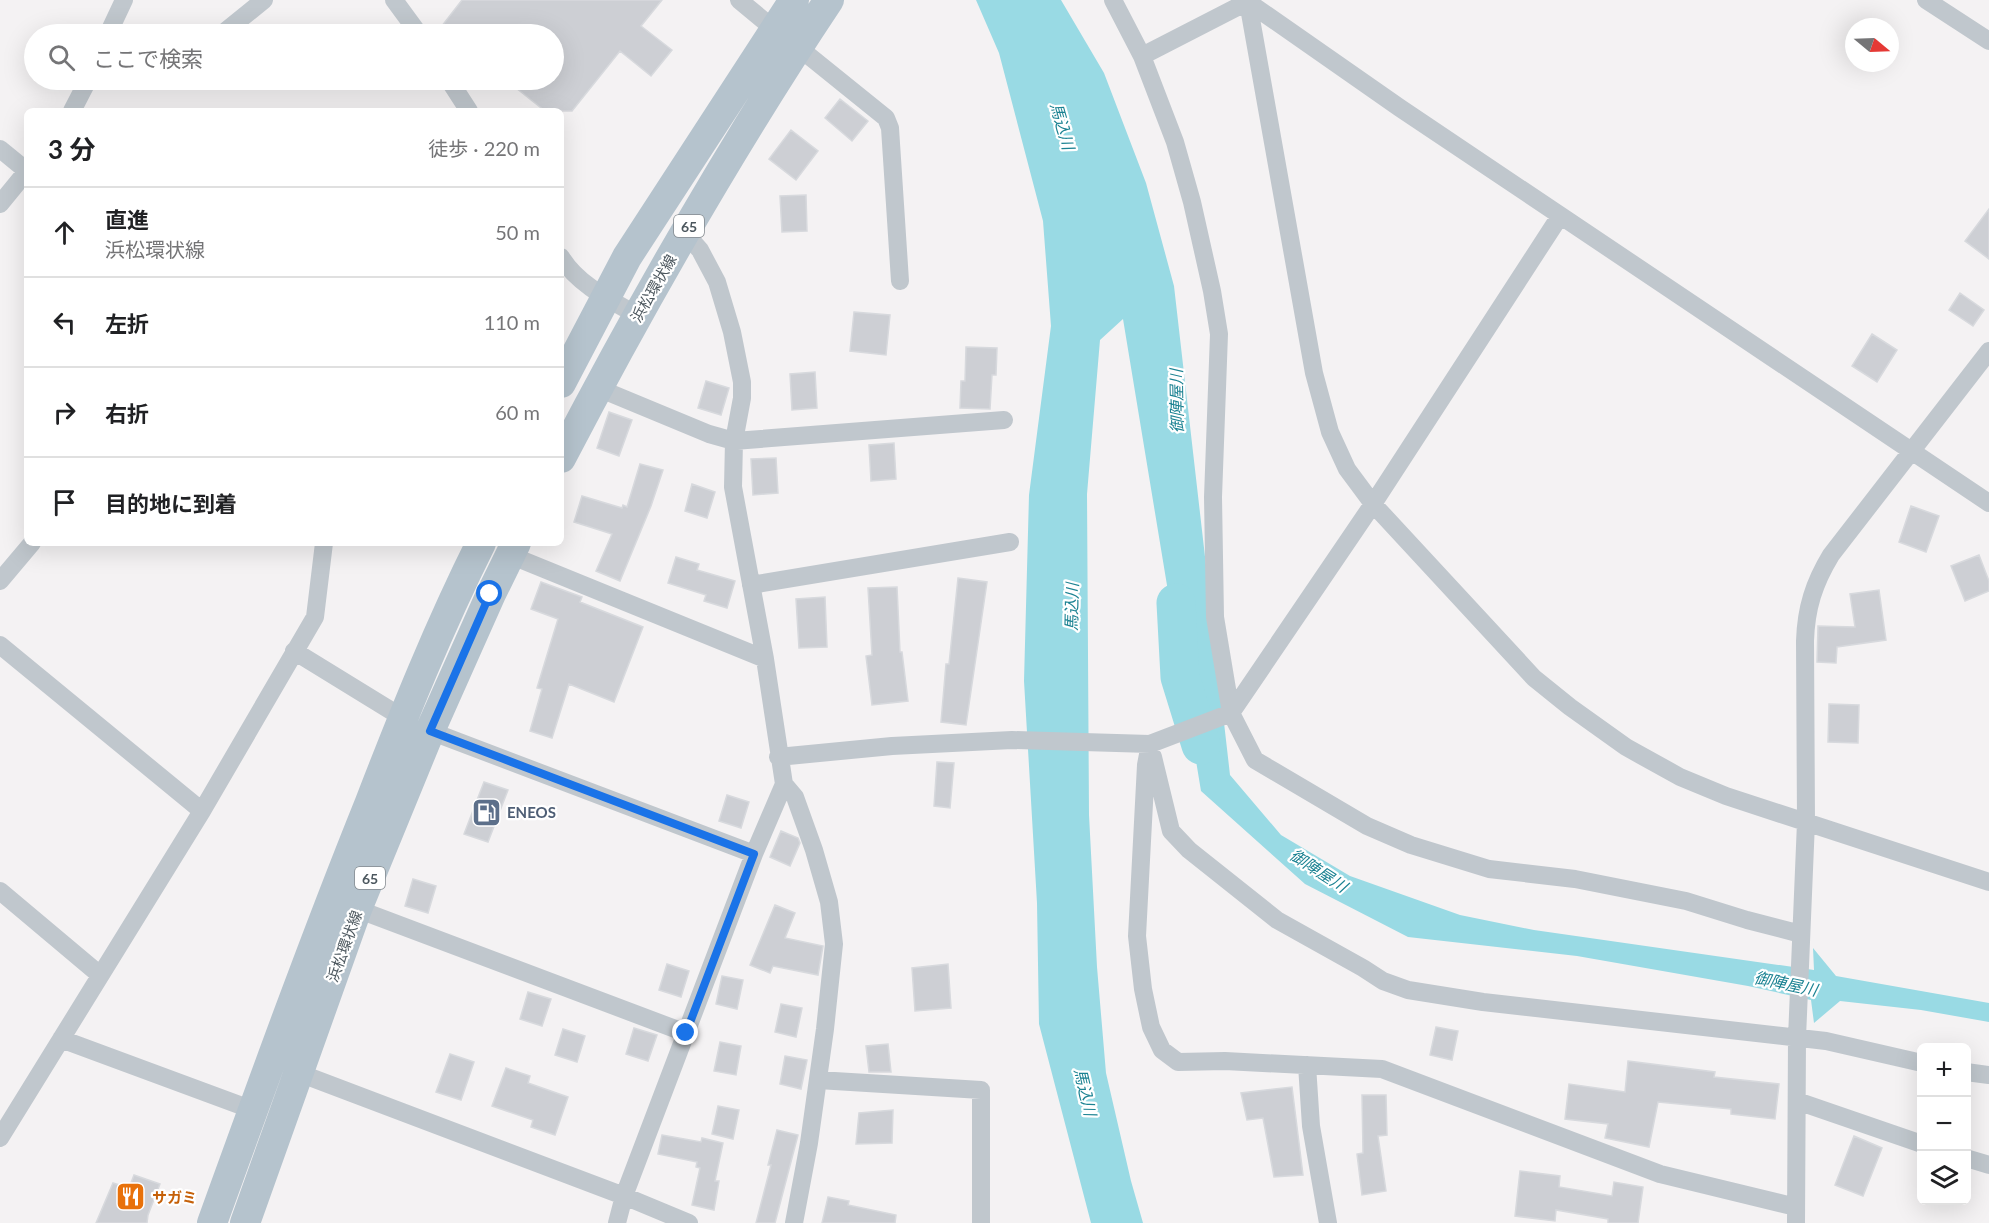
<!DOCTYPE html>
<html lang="ja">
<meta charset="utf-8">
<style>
:root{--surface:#fff;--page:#f2f2f2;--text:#202124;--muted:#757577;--line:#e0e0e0}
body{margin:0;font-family:Lato,"Noto Sans JP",sans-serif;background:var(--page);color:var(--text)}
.controls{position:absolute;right:18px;bottom:18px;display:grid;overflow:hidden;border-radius:9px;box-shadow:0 6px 24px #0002}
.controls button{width:54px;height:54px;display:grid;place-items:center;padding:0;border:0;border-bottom:2px solid var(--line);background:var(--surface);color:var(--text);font:30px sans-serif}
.compass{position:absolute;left:1845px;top:18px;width:54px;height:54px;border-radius:50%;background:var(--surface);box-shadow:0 6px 24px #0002;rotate:109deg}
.stop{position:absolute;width:18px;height:18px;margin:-14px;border:4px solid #1a73e8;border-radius:50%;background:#fff}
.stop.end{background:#1a73e8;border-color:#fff;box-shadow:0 2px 6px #0008}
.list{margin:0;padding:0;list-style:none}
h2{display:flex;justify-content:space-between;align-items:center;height:78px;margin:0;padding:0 24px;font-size:26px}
h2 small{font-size:20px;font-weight:400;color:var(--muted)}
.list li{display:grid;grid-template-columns:39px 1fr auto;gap:18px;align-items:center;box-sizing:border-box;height:90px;padding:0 24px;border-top:2px solid var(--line)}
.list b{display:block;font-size:22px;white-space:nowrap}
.list p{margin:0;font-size:20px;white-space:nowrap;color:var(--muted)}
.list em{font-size:20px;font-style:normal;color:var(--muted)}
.icon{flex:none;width:33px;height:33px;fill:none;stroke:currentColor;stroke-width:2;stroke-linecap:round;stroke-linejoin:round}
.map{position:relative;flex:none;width:1989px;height:1223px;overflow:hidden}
.search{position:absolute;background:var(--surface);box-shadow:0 6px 24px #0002;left:24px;top:24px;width:540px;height:66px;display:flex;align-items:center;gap:15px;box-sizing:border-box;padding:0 21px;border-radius:33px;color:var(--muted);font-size:22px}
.panel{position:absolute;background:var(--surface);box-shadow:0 6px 24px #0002;left:24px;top:108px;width:540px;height:438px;border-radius:9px}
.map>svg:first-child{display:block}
.water{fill:#99dae4}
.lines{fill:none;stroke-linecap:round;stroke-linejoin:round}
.river{stroke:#99dae4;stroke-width:39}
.building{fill:#cdcfd4;stroke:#d7d9dd;stroke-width:1.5}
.street{stroke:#c0c7cd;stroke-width:18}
.primary{stroke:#b5c3cd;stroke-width:30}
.route{stroke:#1a73e8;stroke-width:8}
.labels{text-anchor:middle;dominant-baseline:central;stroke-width:4.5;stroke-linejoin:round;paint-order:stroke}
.shield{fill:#fff;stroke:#82898e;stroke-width:1.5}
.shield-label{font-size:14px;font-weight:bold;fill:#4c575e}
.street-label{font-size:15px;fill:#4c575e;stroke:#fff}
.service-label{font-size:15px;font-weight:bold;fill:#4e5e75;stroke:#fff;text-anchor:start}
.food-label{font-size:15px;font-weight:bold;fill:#c56008;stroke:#fff;text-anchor:start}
.water-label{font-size:16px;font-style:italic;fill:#1b8292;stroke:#fff}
</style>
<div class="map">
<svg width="1989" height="1223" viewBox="0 0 1989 1223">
<rect width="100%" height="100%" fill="#f4f2f3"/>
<!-- water -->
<path class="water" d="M 976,0 L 1061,0 L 1104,73 L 1146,183 L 1174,286 L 1230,775 L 1281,835 L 1350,876 L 1460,915 L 1534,930 L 1814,970 L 1813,948 L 1836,976 L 1989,1003 L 1989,1022 L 1921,1010 L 1840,1001 L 1814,1023 L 1811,1000 L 1748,986 L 1577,956 L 1408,937 L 1305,884 L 1201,791 L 1123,319 L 1100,340 L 1087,494 L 1089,815 L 1097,967 L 1106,1073 L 1131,1181 L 1143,1223 L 1091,1223 L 1039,1024 L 1037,903 L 1024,681 L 1029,495 L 1051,326 L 1043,221 L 999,53 Z"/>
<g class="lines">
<!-- river -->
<path class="river" d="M 1176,603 L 1180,677 L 1201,745"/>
</g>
<!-- building -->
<path class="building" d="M 462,0 L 662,0 L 641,26 L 672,50 L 651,76 L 620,51 L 572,111 L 545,111 L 506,80 L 554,80 L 554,34 L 450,34 L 441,27 Z
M 840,99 L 868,121 L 852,141 L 825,118 Z
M 791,130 L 818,151 L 796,180 L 769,159 Z
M 806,195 L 807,231 L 782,232 L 780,196 Z
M 1989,209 L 1989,259 L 1965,241 Z
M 1960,293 L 1984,310 L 1973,326 L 1949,310 Z
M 854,312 L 890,315 L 886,355 L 850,351 Z
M 1872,334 L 1897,350 L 1877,382 L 1852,366 Z
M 966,347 L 997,348 L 996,375 L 992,375 L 990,409 L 960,408 L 961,381 L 965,381 Z
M 815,372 L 817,408 L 792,410 L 790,374 Z
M 706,381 L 729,388 L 721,415 L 698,408 Z
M 609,412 L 632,420 L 619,456 L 597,448 Z
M 894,443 L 896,479 L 871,481 L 869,445 Z
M 776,458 L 778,493 L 753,495 L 751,459 Z
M 640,464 L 663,470 L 651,506 L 620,581 L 596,571 L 612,534 L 574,522 L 582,496 L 622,508 L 623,505 L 627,507 Z
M 692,484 L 715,492 L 707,518 L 685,511 Z
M 1911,506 L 1939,516 L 1926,552 L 1899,542 Z
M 1979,555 L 1989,581 L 1989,591 L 1965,601 L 1951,566 Z
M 676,557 L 699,564 L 697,570 L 735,581 L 727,608 L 704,601 L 706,595 L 668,583 Z
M 958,578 L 987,582 L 966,725 L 941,722 L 946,664 L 949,664 Z
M 541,582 L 582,597 L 580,602 L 643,627 L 614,702 L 569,684 L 552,738 L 530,731 L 542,689 L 537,688 L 558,619 L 531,609 Z
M 897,587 L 900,652 L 902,652 L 908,701 L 872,705 L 866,656 L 872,655 L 868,588 Z
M 1879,590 L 1886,640 L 1837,647 L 1836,663 L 1817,662 L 1818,626 L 1855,627 L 1850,594 Z
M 825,597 L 827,647 L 799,648 L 796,599 Z
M 1829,704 L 1859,705 L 1858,743 L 1828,742 Z
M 937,762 L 954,763 L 950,808 L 934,806 Z
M 484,782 L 508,790 L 488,842 L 464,834 Z
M 727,795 L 749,802 L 741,828 L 719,821 Z
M 781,831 L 798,838 L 800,843 L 790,866 L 770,857 Z
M 413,879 L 436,886 L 428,913 L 405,906 Z
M 775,905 L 795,913 L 785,938 L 823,946 L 818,975 L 773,966 L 770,973 L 750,965 Z
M 667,964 L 689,971 L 681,997 L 659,990 Z
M 948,964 L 951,1008 L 915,1011 L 912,968 Z
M 722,976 L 743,980 L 737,1009 L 716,1004 Z
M 528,992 L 551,999 L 542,1026 L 520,1019 Z
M 781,1004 L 802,1008 L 796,1037 L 775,1032 Z
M 1436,1027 L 1458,1031 L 1452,1060 L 1430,1055 Z
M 634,1028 L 657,1035 L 648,1061 L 626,1054 Z
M 563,1029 L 585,1036 L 577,1062 L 555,1055 Z
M 720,1042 L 741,1046 L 736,1075 L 714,1071 Z
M 888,1044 L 891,1072 L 869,1072 L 866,1046 Z
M 450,1054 L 474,1062 L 461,1100 L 436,1092 Z
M 785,1056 L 807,1060 L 801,1089 L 780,1084 Z
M 1628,1061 L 1715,1072 L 1714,1077 L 1779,1084 L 1775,1119 L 1731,1114 L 1731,1109 L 1658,1102 L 1649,1147 L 1605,1138 L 1608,1124 L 1565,1119 L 1569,1084 L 1625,1092 Z
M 506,1068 L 530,1076 L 528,1083 L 568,1097 L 555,1135 L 531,1127 L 533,1120 L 492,1106 Z
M 1292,1087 L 1303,1175 L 1274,1177 L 1263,1118 L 1247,1120 L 1241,1093 Z
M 1362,1095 L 1386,1095 L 1387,1135 L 1378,1136 L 1386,1191 L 1362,1195 L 1357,1154 L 1363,1153 Z
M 718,1106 L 739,1110 L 733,1139 L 712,1134 Z
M 893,1110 L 892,1143 L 856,1144 L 859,1113 Z
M 777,1130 L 798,1135 L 775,1223 L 756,1223 L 771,1165 L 768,1165 Z
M 662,1135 L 701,1142 L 702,1138 L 723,1143 L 715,1181 L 719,1181 L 714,1210 L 692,1205 L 700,1168 L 696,1167 L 697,1162 L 658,1154 Z
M 1854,1136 L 1882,1148 L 1863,1196 L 1835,1185 Z
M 1520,1171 L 1560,1176 L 1559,1187 L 1612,1196 L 1614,1182 L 1643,1187 L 1638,1223 L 1608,1223 L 1608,1219 L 1556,1210 L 1555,1221 L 1515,1216 Z
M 134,1175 L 160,1184 L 148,1215 L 147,1223 L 96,1223 L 113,1183 L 129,1188 Z
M 828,1197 L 849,1201 L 848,1205 L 896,1215 L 895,1223 L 822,1223 Z"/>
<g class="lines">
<!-- street -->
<path class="street" d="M 394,0 L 419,34
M 739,0 L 775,30
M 1113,0 L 1142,56 L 1175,142 L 1192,202 L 1212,291 L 1219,334 L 1213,497 L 1215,617 L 1231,713 L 1255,760 L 1367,826 L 1411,845 L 1489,869 L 1575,879 L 1686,901 L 1747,920 L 1801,934
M 1926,0 L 1989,41
M 1248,2 L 1314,373 L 1330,432 L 1347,469 L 1373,504 L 1534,678 L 1570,707 L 1626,747 L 1680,777 L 1726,796 L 1989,882
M 1248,2 L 1400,108 L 1989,503
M 108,34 L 124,0
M 222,34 L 264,0
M 798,47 L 886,118 L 890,128 L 900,281
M 1142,56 L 1251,0
M 449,80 L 469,111
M 72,111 L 88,80
M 0,149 L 27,171
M 0,204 L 27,171
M 685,233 L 700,250 L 717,282 L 732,332 L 742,382 L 742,398 L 734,441 L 733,487 L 765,659 L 784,784 L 795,797 L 814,850 L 829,902 L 834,944 L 825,1029 L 809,1143 L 794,1223
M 561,257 C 577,284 610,300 637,315
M 598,388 L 709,434 L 734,441 L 1004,420
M 510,555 L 765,659
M 0,581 L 32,543
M 751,585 L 1010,542
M 0,645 L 202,811
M 294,651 L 403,718
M 430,731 L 754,854
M 1150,744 L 1146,765 L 1137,936 L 1143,989 L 1151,1027 L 1162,1050 L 1178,1062 L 1225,1061 L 1382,1069 L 1660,1174 L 1796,1207
M 778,757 L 892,746 L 1012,740 L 1150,744 L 1231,713 L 1373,504 L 1560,216
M 1153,757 L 1171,831 L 1189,850 L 1277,920 L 1363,968 L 1383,981 L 1408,990 L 1483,1002 L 1826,1041 L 1922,1063
M 0,891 L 100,975
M 357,909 L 686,1033
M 61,1039 L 253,1110
M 1307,1065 L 1311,1126 L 1328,1223
M 1966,1072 L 1989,1075
M 299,1073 L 624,1196 L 689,1223
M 818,1080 L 981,1090 L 981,1223
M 1797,1101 L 1922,1144
M 0,1138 L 202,811 L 315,617 L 324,543
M 1966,1158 L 1989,1165
M 617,1223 L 624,1196 L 754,854 L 784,784
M 1796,1223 L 1797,1038 L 1806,822 L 1805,641 C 1806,608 1814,583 1831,555 L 1989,351"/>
<!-- primary -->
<path class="primary" d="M 561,383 L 627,257 L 794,0
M 561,458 C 643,301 731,147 829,0
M 212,1223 C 263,1082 314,941 370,802 C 404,714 439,627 481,543
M 245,1223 L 357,909 L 430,731 L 491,594 L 516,543"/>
</g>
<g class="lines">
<!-- route -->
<path class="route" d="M 490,594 L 430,731 L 754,854 L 686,1033"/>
</g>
<!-- icons -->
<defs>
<symbol id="fuel-square" viewBox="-11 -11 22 22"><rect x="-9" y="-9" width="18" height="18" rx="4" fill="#5c6f8a" stroke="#fff"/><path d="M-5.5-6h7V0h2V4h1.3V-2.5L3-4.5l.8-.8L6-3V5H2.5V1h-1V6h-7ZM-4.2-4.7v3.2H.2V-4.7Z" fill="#fff"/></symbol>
<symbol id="restaurant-square" viewBox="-11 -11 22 22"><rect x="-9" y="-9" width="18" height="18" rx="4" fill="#e8710a" stroke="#fff"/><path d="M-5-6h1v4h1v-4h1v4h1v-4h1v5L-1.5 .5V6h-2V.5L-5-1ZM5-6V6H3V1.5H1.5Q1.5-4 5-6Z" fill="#fff"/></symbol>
</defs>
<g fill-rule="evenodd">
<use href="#fuel-square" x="470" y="796" width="33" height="33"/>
<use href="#restaurant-square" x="114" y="1180" width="33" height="33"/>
</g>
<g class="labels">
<!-- shield labels -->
<g class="shield">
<rect x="674" y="215" width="30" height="22" rx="4.5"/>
<rect x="355" y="867" width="30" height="22" rx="4.5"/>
</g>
<g class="shield-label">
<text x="689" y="226">65</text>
<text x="370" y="878">65</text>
</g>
<!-- street labels -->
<g class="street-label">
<text transform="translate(653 288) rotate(-60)">浜松環状線</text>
<text transform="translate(344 946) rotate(-70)">浜松環状線</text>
</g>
<!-- service labels -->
<g class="service-label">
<text x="507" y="812">ENEOS</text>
</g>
<!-- food labels -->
<g class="food-label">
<text x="152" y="1197">サガミ</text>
</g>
<!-- water labels -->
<g class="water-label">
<text transform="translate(1063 126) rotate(74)">馬込川</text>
<text transform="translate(1176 401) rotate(-91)">御陣屋川</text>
<text transform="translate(1071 607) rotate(-89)">馬込川</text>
<text transform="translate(1319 870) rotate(33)">御陣屋川</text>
<text transform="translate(1786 983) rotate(12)">御陣屋川</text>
<text transform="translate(1086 1092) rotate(77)">馬込川</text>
</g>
</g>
</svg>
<div class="controls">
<button>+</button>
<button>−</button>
<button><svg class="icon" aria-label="layers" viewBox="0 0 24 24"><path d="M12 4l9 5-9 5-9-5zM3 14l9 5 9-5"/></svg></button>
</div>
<svg class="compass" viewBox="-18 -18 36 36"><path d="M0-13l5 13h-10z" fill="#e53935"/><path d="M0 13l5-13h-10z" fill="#757577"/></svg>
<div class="stop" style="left:490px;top:594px"></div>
<div class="stop end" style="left:686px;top:1033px"></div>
<div class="search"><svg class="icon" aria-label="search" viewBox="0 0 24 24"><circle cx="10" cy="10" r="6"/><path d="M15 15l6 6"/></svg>ここで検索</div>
<section class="panel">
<h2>3 分<small>徒歩 · 220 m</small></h2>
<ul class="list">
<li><svg class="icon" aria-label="ahead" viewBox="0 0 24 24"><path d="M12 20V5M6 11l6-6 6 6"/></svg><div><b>直進</b><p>浜松環状線</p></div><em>50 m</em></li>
<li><svg class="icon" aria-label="left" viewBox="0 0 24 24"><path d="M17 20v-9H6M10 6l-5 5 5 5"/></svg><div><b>左折</b></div><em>110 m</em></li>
<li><svg class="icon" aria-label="right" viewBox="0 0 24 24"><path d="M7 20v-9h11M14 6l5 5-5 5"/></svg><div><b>右折</b></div><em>60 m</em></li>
<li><svg class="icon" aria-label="arrive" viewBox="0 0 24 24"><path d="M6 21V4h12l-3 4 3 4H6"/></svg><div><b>目的地に到着</b></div></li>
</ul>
</section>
</div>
